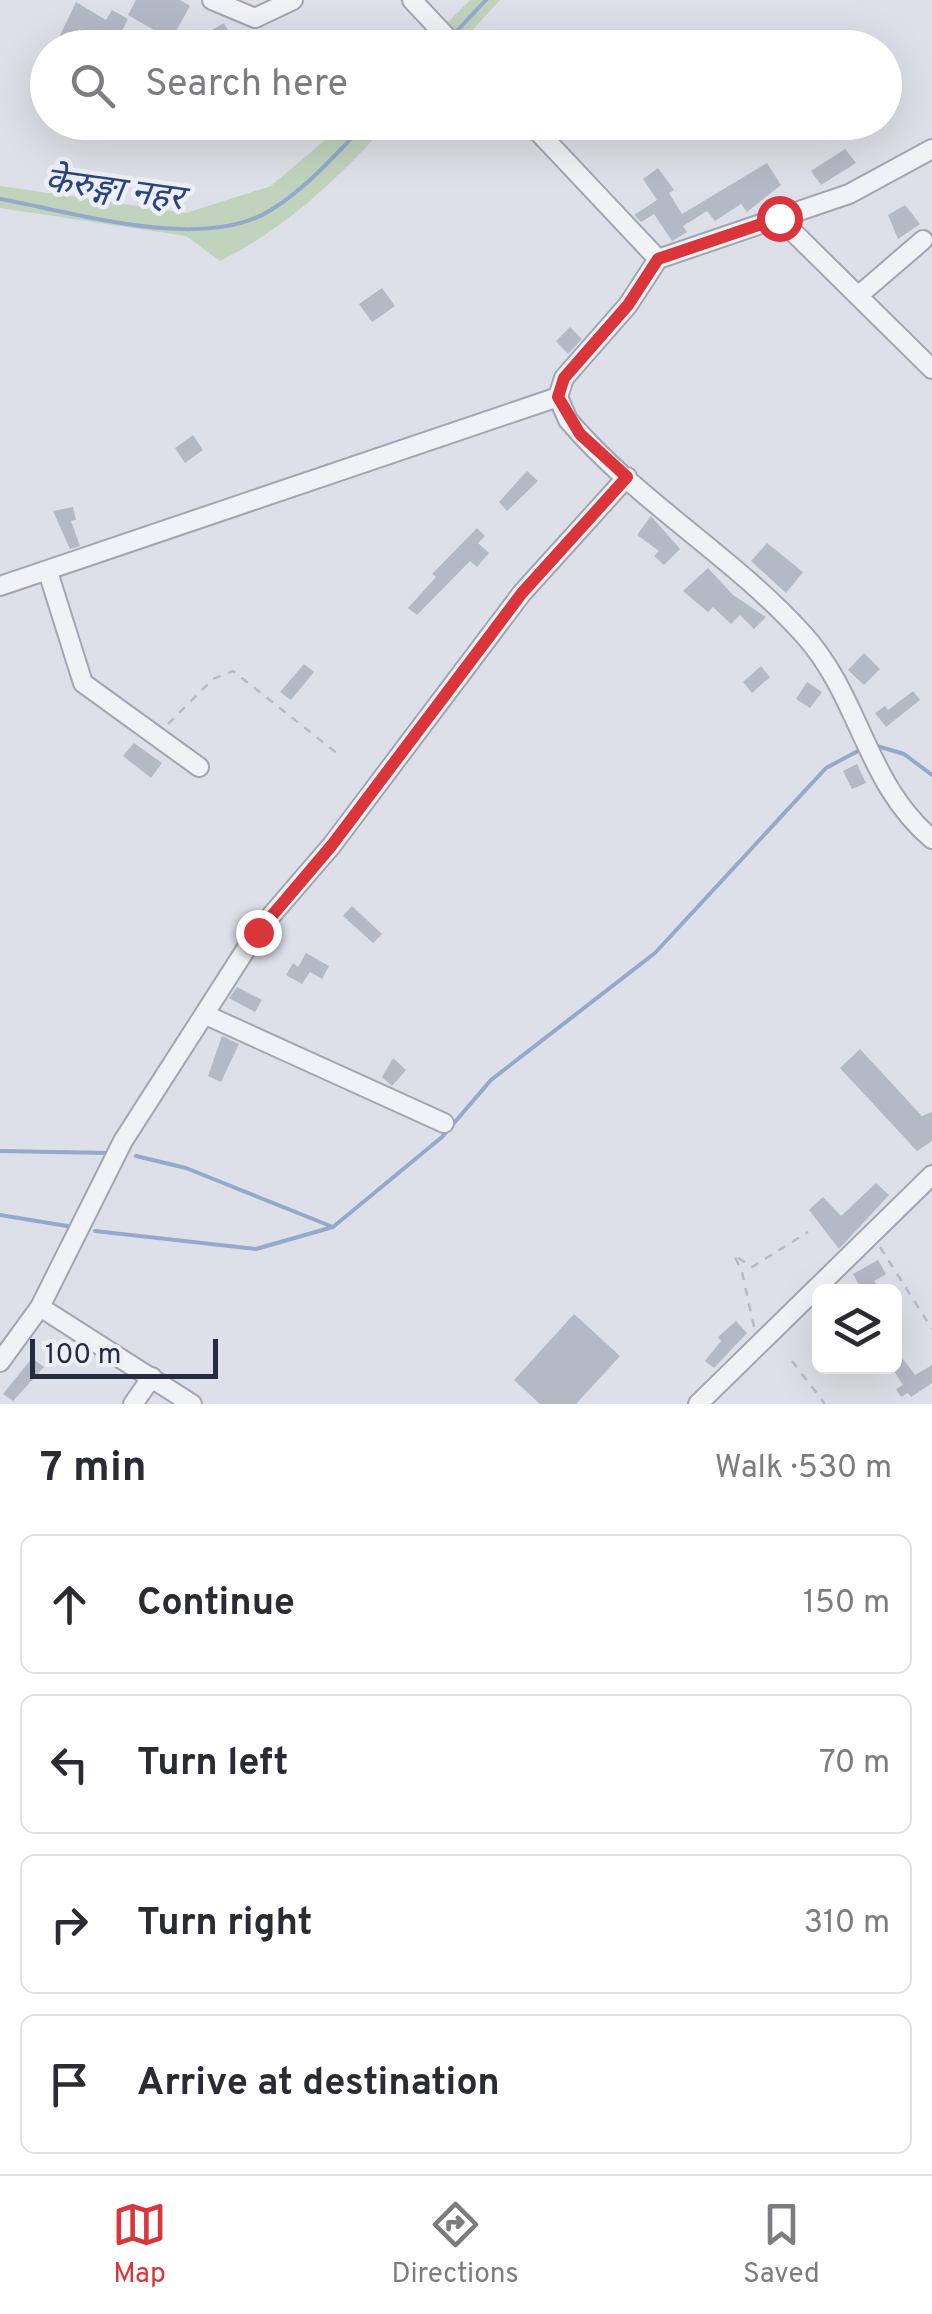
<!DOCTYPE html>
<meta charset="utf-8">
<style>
:root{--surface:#fff;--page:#f7f7f7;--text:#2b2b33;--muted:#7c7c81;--line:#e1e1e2;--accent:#da353b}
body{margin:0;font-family:Overpass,"Noto Sans Devanagari",sans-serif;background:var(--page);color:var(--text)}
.controls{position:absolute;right:30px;bottom:30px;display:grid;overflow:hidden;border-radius:15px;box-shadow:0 10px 40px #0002}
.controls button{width:90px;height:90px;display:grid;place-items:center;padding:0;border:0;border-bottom:2px solid var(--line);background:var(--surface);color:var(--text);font:50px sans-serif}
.scale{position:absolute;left:30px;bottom:25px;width:188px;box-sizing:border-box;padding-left:10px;border:5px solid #252c40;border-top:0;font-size:28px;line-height:35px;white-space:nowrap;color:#252c40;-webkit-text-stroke:8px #edeff6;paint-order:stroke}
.stop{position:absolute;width:30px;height:30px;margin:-22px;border:8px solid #da353b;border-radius:50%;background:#fff}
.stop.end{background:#da353b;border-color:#fff;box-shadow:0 2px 10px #0008}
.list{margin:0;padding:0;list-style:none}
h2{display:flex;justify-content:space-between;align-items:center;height:130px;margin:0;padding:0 40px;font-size:42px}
h2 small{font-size:32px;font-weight:400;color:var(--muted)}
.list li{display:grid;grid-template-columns:65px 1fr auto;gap:30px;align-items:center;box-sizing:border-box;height:140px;margin:0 20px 20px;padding:0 20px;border:2px solid var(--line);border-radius:15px}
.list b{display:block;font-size:38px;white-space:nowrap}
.list em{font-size:32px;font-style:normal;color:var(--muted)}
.icon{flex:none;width:55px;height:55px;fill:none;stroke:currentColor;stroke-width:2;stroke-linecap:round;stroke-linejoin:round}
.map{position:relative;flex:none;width:932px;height:1404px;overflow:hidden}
.search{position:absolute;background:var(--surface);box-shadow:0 10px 40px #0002;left:30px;right:30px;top:30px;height:110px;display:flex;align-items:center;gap:25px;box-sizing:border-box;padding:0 35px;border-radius:55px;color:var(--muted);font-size:38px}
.sheet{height:770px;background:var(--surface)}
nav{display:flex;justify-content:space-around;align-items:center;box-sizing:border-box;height:140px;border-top:2px solid var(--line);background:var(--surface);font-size:28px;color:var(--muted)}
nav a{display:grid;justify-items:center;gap:5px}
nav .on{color:var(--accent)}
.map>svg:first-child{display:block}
.green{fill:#c0d3bd}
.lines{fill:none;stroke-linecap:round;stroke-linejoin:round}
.stream{stroke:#94a9cc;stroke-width:4}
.building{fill:#b4b9c6}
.minor-casing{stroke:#a2a6b2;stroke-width:22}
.path{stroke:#b7bbc3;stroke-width:2.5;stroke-dasharray:8 8;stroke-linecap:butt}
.minor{stroke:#f0f2f6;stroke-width:18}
.route{stroke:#da353b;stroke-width:12}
.labels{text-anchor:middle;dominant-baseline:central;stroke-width:9;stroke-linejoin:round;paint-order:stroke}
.water-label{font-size:35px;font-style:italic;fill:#2c4578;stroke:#edeff6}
</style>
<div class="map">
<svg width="932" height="1404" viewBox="0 0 932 1404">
<rect width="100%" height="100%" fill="#dde0e8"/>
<!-- green -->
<path class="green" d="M 470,0 L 500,0 L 457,47 L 422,48 Z
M 345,123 L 389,123 C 338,178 288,227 220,261 L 186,236 L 0,208 L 0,186 L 186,213 L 271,186 Z"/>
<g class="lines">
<!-- stream -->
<path class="stream" d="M 453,35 L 486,0
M 0,199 C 75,212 202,253 271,210 C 308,187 336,154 367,122
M 877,746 L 904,754 L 932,775
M 0,1151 L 110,1153
M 136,1156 L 186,1168 L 333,1227
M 0,1215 L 73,1227
M 95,1231 L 256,1249 L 333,1227 L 442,1137 L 491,1080 L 655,953 L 826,768 L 858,751"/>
</g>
<!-- building -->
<path class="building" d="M 136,0 L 180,0 L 190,6 L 171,40 L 128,15 Z
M 76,2 L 106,20 L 112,10 L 128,19 L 113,48 L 54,48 Z
M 224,23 L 230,34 L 206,48 L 180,48 Z
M 845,149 L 856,163 L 821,185 L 811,171 Z
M 767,163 L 781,185 L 747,212 L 741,204 L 715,221 L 707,211 L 683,226 L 687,232 L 672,241 L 654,214 L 641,222 L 634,215 L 657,200 L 643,179 L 658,168 L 674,190 L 669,193 L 682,214 Z
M 905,205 L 920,224 L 898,239 L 888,215 Z
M 382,288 L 395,306 L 372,322 L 359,304 Z
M 570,327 L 582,339 L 568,354 L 556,341 Z
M 193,435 L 203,450 L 185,463 L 175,448 Z
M 527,471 L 538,481 L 507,511 L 499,502 Z
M 73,507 L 76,520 L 71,521 L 80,546 L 70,549 L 53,511 Z
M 651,516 L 680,549 L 664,565 L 654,556 L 659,551 L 637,535 Z
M 477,528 L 485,536 L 478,543 L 489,553 L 477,567 L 470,561 L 417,615 L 408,608 L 436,577 L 432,574 Z
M 767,543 L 803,572 L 786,593 L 751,561 Z
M 708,568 L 733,595 L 766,617 L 754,629 L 740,615 L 731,624 L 713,607 L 708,612 L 683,591 Z
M 864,653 L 880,669 L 864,685 L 848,670 Z
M 304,664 L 314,672 L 291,700 L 280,692 Z
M 761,666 L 770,677 L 752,693 L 743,682 Z
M 807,682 L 822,692 L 810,708 L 796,699 Z
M 913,691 L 920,700 L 886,727 L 875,713 L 885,706 L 888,710 Z
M 134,743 L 162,763 L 151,778 L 123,756 Z
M 857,764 L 866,783 L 852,789 L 843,771 Z
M 352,906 L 382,934 L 373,943 L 343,916 Z
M 306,953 L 329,966 L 322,979 L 310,972 L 302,984 L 286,975 L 293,963 L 298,967 Z
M 237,987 L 262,1000 L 255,1012 L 229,998 Z
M 222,1036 L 239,1044 L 221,1082 L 208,1076 Z
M 860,1049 L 922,1116 L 932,1112 L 932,1141 L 917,1151 L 840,1068 Z
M 393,1058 L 406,1070 L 392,1086 L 382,1077 Z
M 876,1183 L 889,1195 L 839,1249 L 809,1210 L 823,1197 L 841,1216 Z
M 878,1260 L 886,1274 L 874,1281 L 879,1288 L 863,1292 L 853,1274 Z
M 574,1314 L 620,1356 L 576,1404 L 540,1404 L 514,1380 Z
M 736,1321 L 747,1333 L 714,1368 L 705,1361 L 721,1341 L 718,1337 Z
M 894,1347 L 915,1375 L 932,1365 L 932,1383 L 911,1397 L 908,1393 L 901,1397 L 896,1389 L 903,1385 L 894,1371 Z
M 32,1358 L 44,1367 L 13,1401 L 3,1394 Z"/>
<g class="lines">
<defs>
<path id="minor" d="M 212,0 L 255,18 L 293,0
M 412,0 L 457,48
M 529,122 L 658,259 L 628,305 L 564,378 L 558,397 L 568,420 C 637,501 733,556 804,635 C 860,697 866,784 932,839
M 779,218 L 932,369
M 658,259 L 849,194 L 932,149
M 858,296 L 923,240
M 48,572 L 83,683 L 199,767
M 0,586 L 558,397
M 206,1015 L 444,1123
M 40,1307 L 123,1141 L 257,932 L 332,845 L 522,593 L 627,477
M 0,1362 L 40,1307 L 192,1404
M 133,1404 L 152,1377
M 698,1404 L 932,1175"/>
</defs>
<!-- minor casing -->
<use href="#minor" class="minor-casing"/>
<!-- path -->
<path class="path" d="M 168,724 L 213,679 L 233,671 L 338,754
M 880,1247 L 932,1329
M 754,1327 L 742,1272 L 734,1255 L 752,1267 L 808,1232
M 792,1361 L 825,1404"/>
<!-- minor -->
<use href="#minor" class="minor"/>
</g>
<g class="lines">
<!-- route -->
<path class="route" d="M 258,932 L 332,845 L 522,593 L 627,477 L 580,434 L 558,397 L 564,378 L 628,305 L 658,259 L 779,218"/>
</g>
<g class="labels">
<!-- water labels -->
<g class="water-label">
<text transform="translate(114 191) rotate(8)">केेरुङ्गा नहर</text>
</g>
</g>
</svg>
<div class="controls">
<button><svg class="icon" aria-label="layers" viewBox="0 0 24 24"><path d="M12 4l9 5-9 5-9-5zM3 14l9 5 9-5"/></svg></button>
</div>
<div class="scale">100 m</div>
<div class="stop" style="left:779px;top:218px"></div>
<div class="stop end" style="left:258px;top:932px"></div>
<div class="search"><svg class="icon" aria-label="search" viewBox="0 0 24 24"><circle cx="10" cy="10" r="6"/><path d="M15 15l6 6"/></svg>Search here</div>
</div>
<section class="sheet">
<h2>7 min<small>Walk · 530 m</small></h2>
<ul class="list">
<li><svg class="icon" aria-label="ahead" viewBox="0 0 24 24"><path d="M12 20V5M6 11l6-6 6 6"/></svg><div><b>Continue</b></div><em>150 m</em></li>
<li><svg class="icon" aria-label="left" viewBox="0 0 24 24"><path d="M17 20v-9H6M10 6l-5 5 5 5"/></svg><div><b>Turn left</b></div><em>70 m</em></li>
<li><svg class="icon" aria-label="right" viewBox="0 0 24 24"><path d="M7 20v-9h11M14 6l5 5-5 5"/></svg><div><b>Turn right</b></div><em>310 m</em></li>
<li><svg class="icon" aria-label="arrive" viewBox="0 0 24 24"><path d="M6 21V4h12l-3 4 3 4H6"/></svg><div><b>Arrive at destination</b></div></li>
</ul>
</section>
<nav>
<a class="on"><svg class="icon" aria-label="map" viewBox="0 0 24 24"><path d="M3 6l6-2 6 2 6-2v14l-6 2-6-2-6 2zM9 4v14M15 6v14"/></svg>Map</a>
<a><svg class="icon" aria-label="directions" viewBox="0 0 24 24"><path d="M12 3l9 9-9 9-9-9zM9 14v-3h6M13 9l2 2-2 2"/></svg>Directions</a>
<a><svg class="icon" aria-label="saved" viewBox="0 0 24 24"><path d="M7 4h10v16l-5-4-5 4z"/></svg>Saved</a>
</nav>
